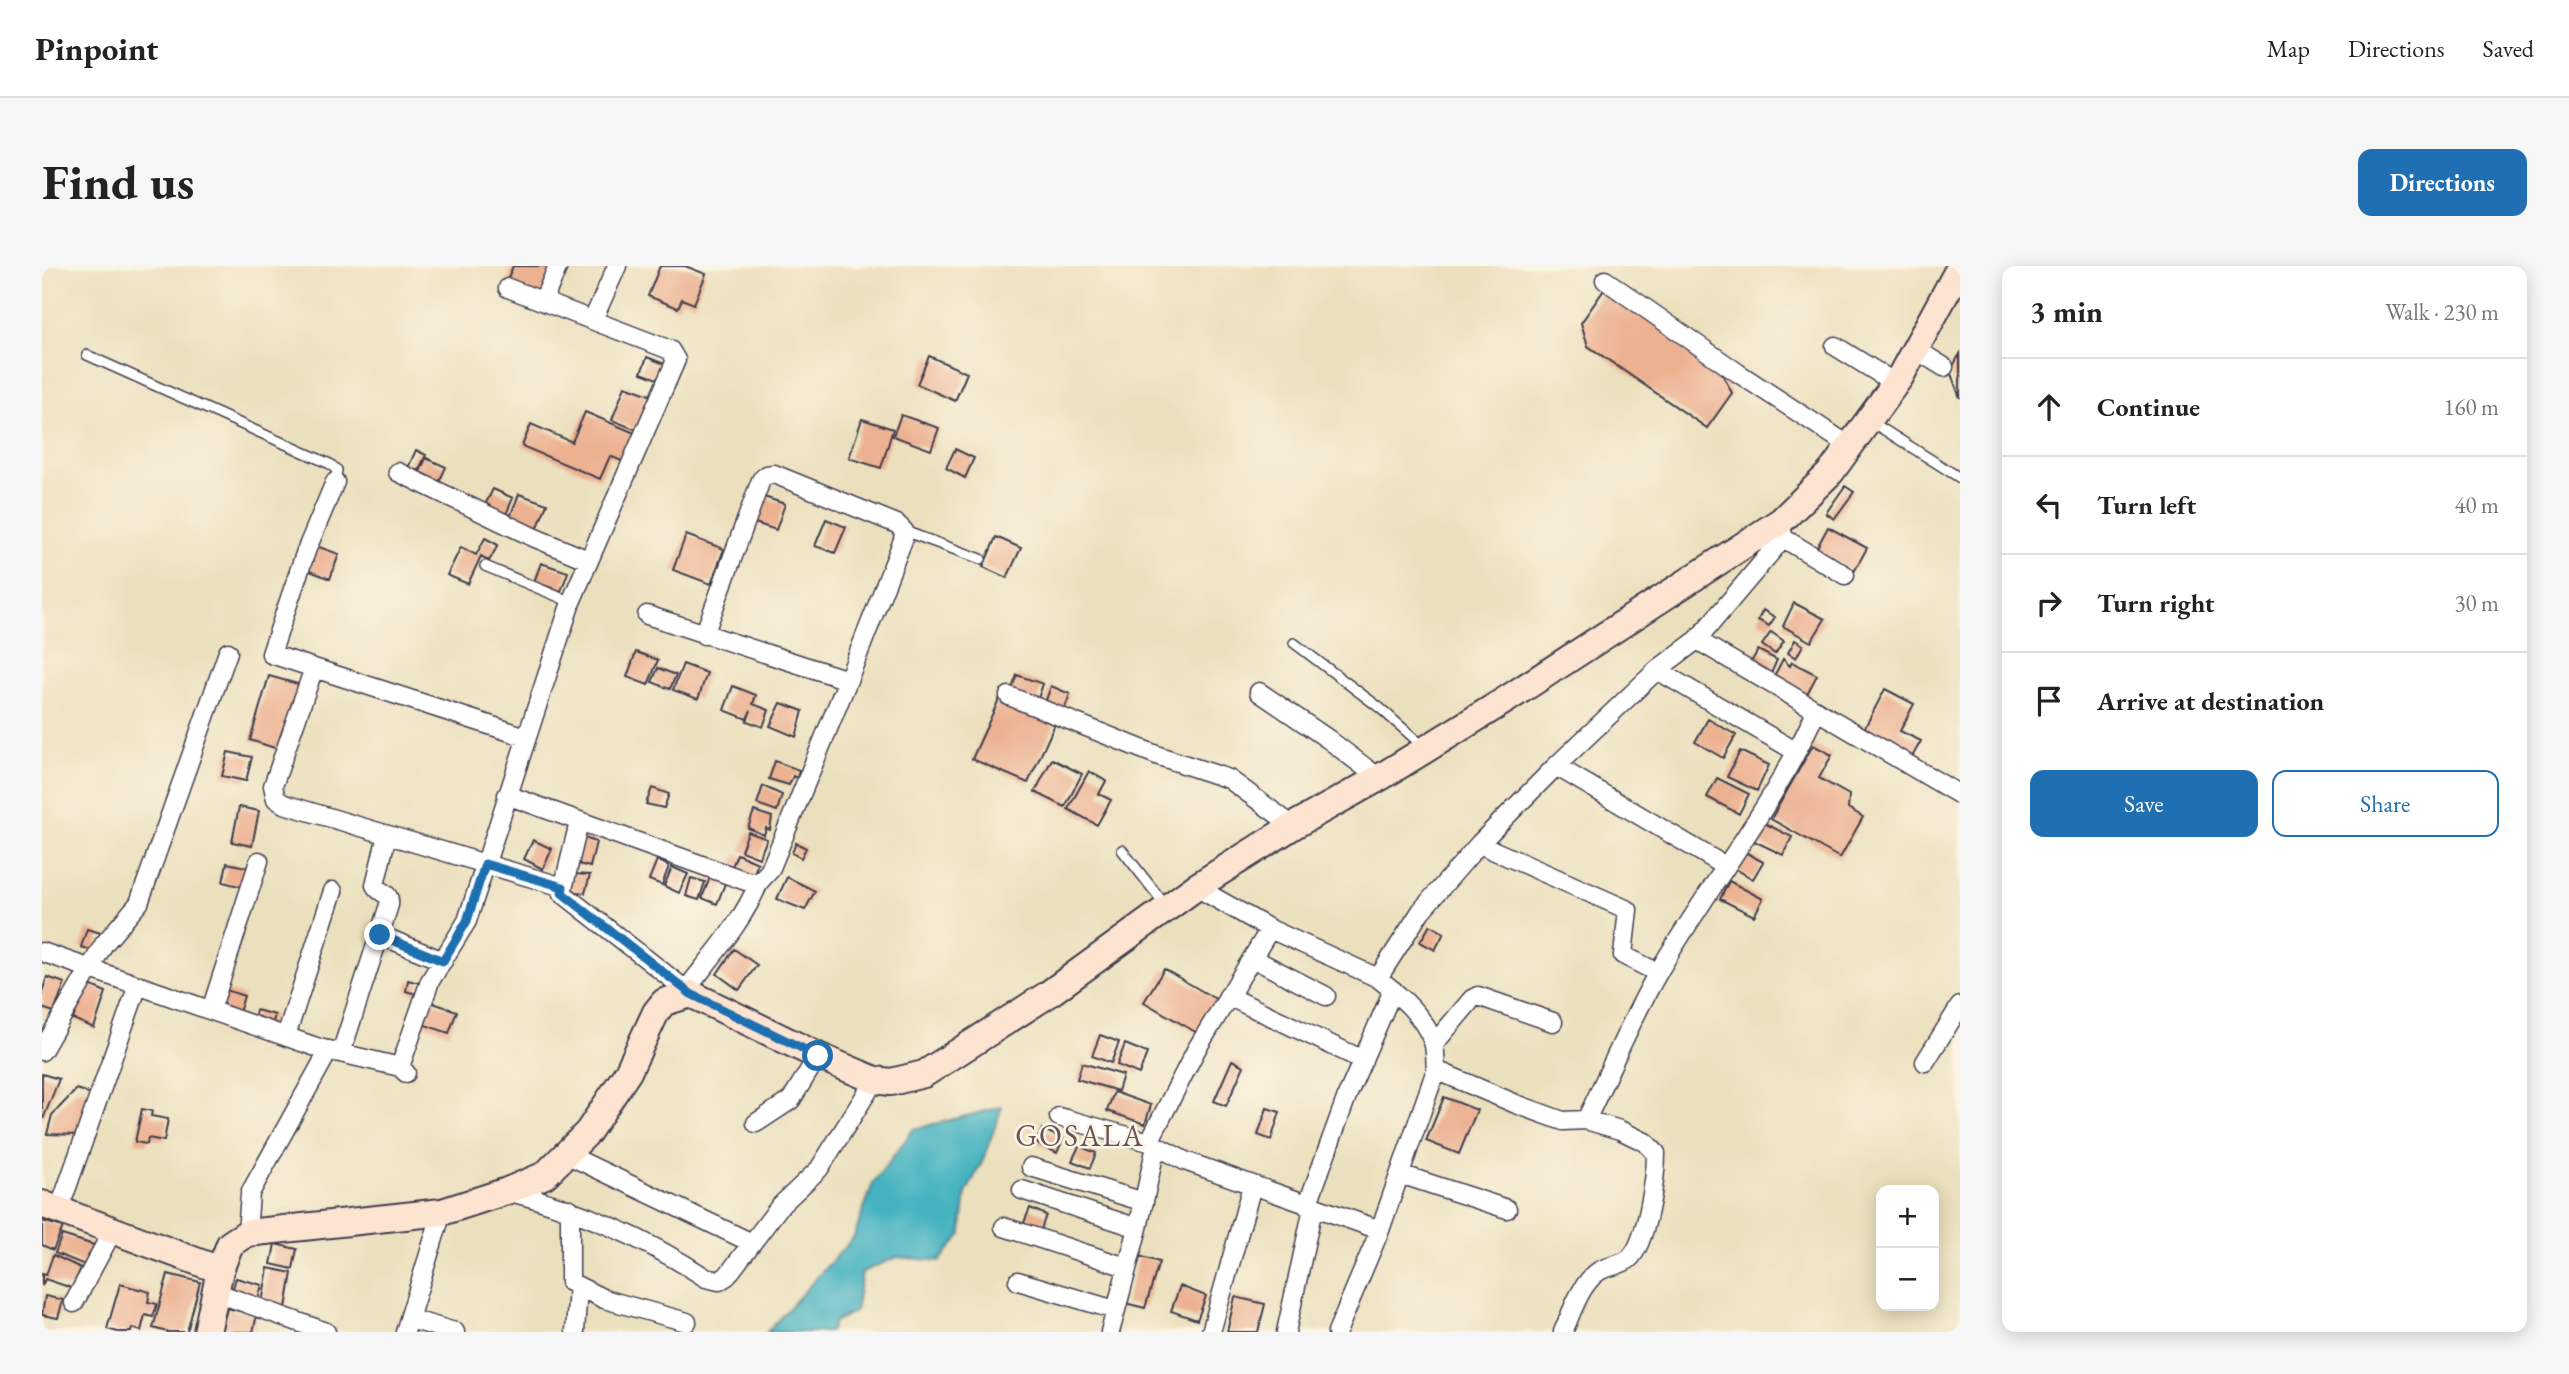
<!DOCTYPE html>
<meta charset="utf-8">
<style>
:root{--surface:#fff;--page:#f6f6f6;--text:#222;--muted:#767676;--line:#e0e0e0;--accent:#1f6fb2}
body{margin:0;font-family:"EB Garamond",serif;background:var(--page);color:var(--text)}
.controls{position:absolute;right:21px;bottom:21px;display:grid;overflow:hidden;border-radius:14px;box-shadow:0 4px 18px #0003}
.controls button{width:63px;height:63px;display:grid;place-items:center;padding:0;border:0;border-bottom:2px solid var(--line);background:var(--surface);color:var(--text);font:35px sans-serif}
.stop{position:absolute;width:21px;height:21px;margin:-16px;border:5px solid #1f6fb2;border-radius:50%;background:#fff}
.stop.end{background:#1f6fb2;border-color:#fff;box-shadow:0 2px 7px #0008}
.list{margin:0;padding:0;list-style:none}
h2{display:flex;justify-content:space-between;align-items:center;height:91px;margin:0;padding:0 28px;font-size:30px}
h2 small{font-size:23px;font-weight:400;color:var(--muted)}
.list li{display:grid;grid-template-columns:46px 1fr auto;gap:21px;align-items:center;box-sizing:border-box;height:98px;padding:0 28px;border-top:2px solid var(--line)}
.list b{display:block;font-size:26px;white-space:nowrap}
.list em{font-size:23px;font-style:normal;color:var(--muted)}
.actions{display:flex;gap:14px;padding:21px 28px}
.actions a{flex:1;padding:16px 0;border:2px solid var(--accent);border-radius:14px;text-align:center;font-size:24px;color:var(--accent)}
.actions .main{background:var(--accent);color:#fff}
.icon{flex:none;width:38px;height:38px;fill:none;stroke:currentColor;stroke-width:2;stroke-linecap:round;stroke-linejoin:round}
.map{position:relative;flex:none;width:1918px;height:1066px;overflow:hidden;border-radius:14px}
header{display:flex;align-items:center;gap:42px;box-sizing:border-box;height:98px;padding:0 35px;background:var(--surface);border-bottom:2px solid var(--line)}
header strong{font-size:33px}
nav{display:flex;gap:38px;margin-inline-start:auto;font-size:24px}
.intro{display:flex;align-items:center;justify-content:space-between;box-sizing:border-box;height:168px;padding:0 42px}
h1{margin:0;font-size:49px}
.button{padding:18px 32px;border-radius:14px;background:var(--accent);color:#fff;font-size:24px;font-weight:700}
main{display:flex;gap:42px;padding:0 42px}
aside{flex:1;background:var(--surface);border-radius:14px;box-shadow:0 4px 18px #0003}
.map>svg:first-child{display:block}
.water{fill:#45b2c1;stroke:#346a7e;stroke-width:2}
.building{fill:#ecb191}
.lines{fill:none;stroke-linecap:round;stroke-linejoin:round}
.lane-casing{stroke:#403e4e;stroke-width:12}
.street-casing{stroke:#403e4e;stroke-width:21}
.secondary-casing{stroke:#403e4e;stroke-width:30}
.lane{stroke:#fff;stroke-width:9}
.street{stroke:#fff;stroke-width:18}
.secondary{stroke:#fde4d1;stroke-width:26}
.route{stroke:#1f6fb2;stroke-width:9}
.labels{text-anchor:middle;dominant-baseline:central;stroke-width:5;stroke-linejoin:round;paint-order:stroke}
.quarter-label{font-size:30px;letter-spacing:2px;fill:#695459;stroke:#fcf5e5}
</style>
<header>
<strong>Pinpoint</strong>
<nav><a>Map</a><a>Directions</a><a>Saved</a></nav>
</header>
<div class="intro"><h1>Find us</h1><a class="button">Directions</a></div>
<main>
<div class="map">
<svg width="1918" height="1066" viewBox="0 0 1918 1066">
<rect width="100%" height="100%" fill="#fcf5e5"/>
<filter id="ink" filterUnits="userSpaceOnUse"><feTurbulence type="fractalNoise" baseFrequency=".0143" numOctaves="2"/><feDisplacementMap in="SourceGraphic" scale="14" xChannelSelector="R" yChannelSelector="G"/><feConvolveMatrix kernelMatrix="1 2 1 2 8 2 1 2 1" color-interpolation-filters="sRGB"/></filter>
<filter id="wash" filterUnits="userSpaceOnUse"><feTurbulence type="fractalNoise" baseFrequency=".00686" numOctaves="4" result="noise"/><feDisplacementMap in="SourceGraphic" scale="28" xChannelSelector="R" yChannelSelector="G"/><feGaussianBlur stdDeviation="1.57" result="paint"/><feColorMatrix in="noise" values="0 0 0 0 0 0 0 0 0 0 0 0 0 0 0 0 0 1.4 0 .05"/><feComposite in="paint" operator="in"/></filter>
<g filter="url(#wash)">
<rect width="100%" height="100%" fill="#ebe0bd"/>
<!-- water -->
<path class="water" d="M 960,841 L 941,894 L 924,927 L 919,969 L 898,995 L 855,991 L 820,1006 L 813,1045 L 792,1056 L 788,1066 L 725,1066 L 812,971 L 831,917 L 872,863 Z"/>
<g id="blocks">
<!-- building -->
<path class="building" d="M 471,0 L 513,0 L 499,32 L 464,17 Z
M 618,0 L 643,0 L 664,8 L 652,38 L 640,33 L 636,42 L 606,30 Z
M 1564,21 L 1675,98 L 1690,127 L 1665,162 L 1546,80 L 1539,57 Z
M 1918,88 L 1918,132 L 1908,105 Z
M 887,90 L 925,107 L 913,135 L 875,118 Z
M 605,91 L 625,99 L 618,114 L 599,107 Z
M 583,120 L 611,130 L 597,165 L 570,154 Z
M 543,146 L 595,168 L 582,196 L 568,190 L 558,213 L 480,180 L 489,158 L 530,176 Z
M 859,149 L 897,162 L 889,184 L 851,170 Z
M 820,153 L 851,163 L 839,202 L 807,192 Z
M 913,183 L 932,192 L 923,212 L 904,202 Z
M 374,184 L 384,189 L 374,210 L 364,206 Z
M 384,192 L 404,201 L 395,221 L 375,212 Z
M 1803,220 L 1812,226 L 1792,253 L 1784,247 Z
M 451,223 L 471,232 L 462,253 L 441,243 Z
M 477,228 L 505,238 L 494,266 L 466,256 Z
M 719,230 L 743,238 L 734,264 L 710,256 Z
M 784,253 L 804,261 L 793,287 L 773,280 Z
M 1786,261 L 1825,282 L 1812,306 L 1773,285 Z
M 644,269 L 682,283 L 669,318 L 631,304 Z
M 954,271 L 979,282 L 965,312 L 941,301 Z
M 443,272 L 456,279 L 447,295 L 439,290 L 426,318 L 405,309 L 419,281 L 434,289 Z
M 274,280 L 297,288 L 288,313 L 265,304 Z
M 499,297 L 526,306 L 519,325 L 492,316 Z
M 1752,337 L 1783,353 L 1769,376 L 1741,360 Z
M 1721,344 L 1733,351 L 1727,360 L 1716,354 Z
M 1729,366 L 1742,375 L 1733,388 L 1720,379 Z
M 1753,374 L 1761,379 L 1754,392 L 1746,387 Z
M 1716,384 L 1735,394 L 1727,412 L 1707,400 Z
M 594,386 L 616,394 L 606,419 L 585,411 Z
M 1741,393 L 1748,400 L 1750,396 L 1775,409 L 1763,432 L 1730,414 Z
M 641,398 L 665,407 L 656,433 L 631,424 Z
M 616,402 L 634,409 L 628,423 L 610,416 Z
M 975,409 L 1001,418 L 995,435 L 969,425 Z
M 227,410 L 259,419 L 239,484 L 208,474 Z
M 691,420 L 714,429 L 711,438 L 727,444 L 721,461 L 705,455 L 709,444 L 705,453 L 682,444 Z
M 1009,420 L 1028,428 L 1021,447 L 1002,440 Z
M 1843,423 L 1872,438 L 1858,465 L 1879,475 L 1870,491 L 1821,465 Z
M 958,431 L 1014,456 L 986,517 L 930,493 Z
M 739,437 L 761,445 L 754,471 L 728,460 Z
M 1666,453 L 1694,469 L 1681,492 L 1653,476 Z
M 1771,479 L 1790,489 L 1777,512 L 1807,529 L 1806,542 L 1821,551 L 1798,592 L 1729,553 Z
M 1698,485 L 1727,499 L 1715,525 L 1685,511 Z
M 186,486 L 210,491 L 204,515 L 180,510 Z
M 1010,493 L 1040,508 L 1023,541 L 993,526 Z
M 733,495 L 757,504 L 755,512 L 751,510 L 747,519 L 727,513 Z
M 1047,505 L 1064,515 L 1057,528 L 1069,534 L 1055,559 L 1026,543 Z
M 1675,512 L 1707,528 L 1697,548 L 1665,531 Z
M 721,520 L 740,529 L 735,545 L 715,538 Z
M 610,522 L 627,528 L 622,542 L 604,538 Z
M 197,541 L 217,545 L 210,580 L 190,576 Z
M 712,545 L 730,551 L 728,564 L 724,562 L 722,569 L 706,562 Z
M 1722,557 L 1750,571 L 1741,589 L 1712,575 Z
M 706,566 L 725,573 L 717,592 L 699,585 Z
M 537,570 L 554,576 L 548,601 L 532,597 Z
M 491,574 L 510,583 L 501,603 L 482,593 Z
M 754,577 L 764,582 L 759,592 L 750,587 Z
M 1701,585 L 1721,596 L 1711,613 L 1692,602 Z
M 695,588 L 716,597 L 709,614 L 688,606 Z
M 615,594 L 627,600 L 620,619 L 607,614 Z
M 185,597 L 209,602 L 205,622 L 181,616 Z
M 630,601 L 646,608 L 637,627 L 622,620 Z
M 529,608 L 548,609 L 543,627 L 525,625 Z
M 669,609 L 684,615 L 675,638 L 660,632 Z
M 745,611 L 773,625 L 763,644 L 735,633 Z
M 649,612 L 663,616 L 657,634 L 644,630 Z
M 1687,615 L 1721,633 L 1712,650 L 1678,633 Z
M 1388,659 L 1402,667 L 1393,684 L 1378,676 Z
M 45,663 L 59,667 L 53,685 L 39,681 Z
M 692,683 L 715,699 L 697,724 L 675,708 Z
M 1122,703 L 1177,735 L 1157,768 L 1102,736 Z
M 5,711 L 23,717 L 12,746 L 0,742 L 0,726 Z
M 366,714 L 377,717 L 374,728 L 364,725 Z
M 45,718 L 64,726 L 52,762 L 31,753 Z
M 181,723 L 202,730 L 196,750 L 175,743 Z
M 388,736 L 415,745 L 407,767 L 380,758 Z
M 214,744 L 233,749 L 229,762 L 211,756 Z
M 1058,769 L 1077,776 L 1069,797 L 1050,790 Z
M 1083,778 L 1105,787 L 1097,808 L 1075,799 Z
M 1190,794 L 1202,800 L 1184,840 L 1172,835 Z
M 1040,797 L 1081,809 L 1076,825 L 1035,813 Z
M 0,808 L 17,813 L 0,856 Z
M 35,823 L 49,828 L 38,869 L 5,868 L 10,849 Z
M 1072,826 L 1109,839 L 1103,858 L 1065,845 Z
M 1402,831 L 1435,844 L 1417,888 L 1384,875 Z
M 1225,842 L 1238,846 L 1229,874 L 1216,869 Z
M 100,843 L 110,845 L 109,850 L 126,853 L 122,875 L 106,872 L 105,878 L 93,876 Z
M 1000,863 L 1021,873 L 1015,887 L 994,877 Z
M 1037,880 L 1054,887 L 1048,902 L 1030,895 Z
M 988,942 L 1004,949 L 998,966 L 981,959 Z
M 0,955 L 21,961 L 11,984 L 0,979 Z
M 20,969 L 55,980 L 48,1001 L 13,987 Z
M 233,978 L 255,983 L 251,1003 L 229,998 Z
M 11,989 L 39,1002 L 30,1022 L 3,1013 L 0,1020 L 0,1008 L 4,1009 Z
M 1097,990 L 1117,996 L 1103,1042 L 1083,1037 Z
M 226,1002 L 250,1007 L 244,1042 L 220,1037 Z
M 126,1008 L 158,1016 L 145,1066 L 125,1066 L 111,1062 Z
M 194,1012 L 220,1019 L 215,1036 L 189,1029 Z
M 78,1018 L 108,1026 L 106,1036 L 115,1038 L 111,1051 L 103,1049 L 99,1065 L 90,1062 L 89,1066 L 76,1066 L 65,1063 Z
M 1138,1020 L 1164,1030 L 1155,1054 L 1129,1045 Z
M 3,1030 L 21,1034 L 16,1052 L 0,1049 Z
M 1193,1031 L 1223,1038 L 1216,1066 L 1185,1066 Z
M 185,1042 L 215,1049 L 211,1066 L 179,1066 Z"/>
</g>
</g>
<g filter="url(#ink)">
<use href="#blocks" fill-opacity="0" stroke="#403e4e" stroke-width="2"/>
<g class="lines">
<defs>
<path id="lane" d="M 45,89 L 288,198 L 295,204 L 293,216
M 1828,155 L 1918,212
M 862,265 L 939,293
M 443,300 L 529,336
M 1252,377 L 1338,442 L 1382,481
M 1080,584 L 1124,640"/>
<path id="street" d="M 1563,14 L 1696,107 L 1806,179
M 501,35 L 516,0
M 551,54 L 575,0
M 1793,80 L 1853,117
M 1873,83 L 1902,101
M 356,206 L 491,271 L 546,294
M 293,216 L 264,285 L 229,388 L 484,471
M 1741,272 L 1803,309
M 605,349 L 806,414
M 1655,374 L 1918,529
M 272,402 L 231,520 L 234,533 L 242,538 L 521,621
M 1615,404 L 1753,485
M 1217,426 L 1286,473 L 1337,512
M 967,430 L 1117,490 L 1187,513 L 1251,560
M 1514,500 L 1683,600
M 465,529 L 704,615 L 717,616 L 728,604 L 806,414 L 861,274 L 862,265 L 855,258 L 732,208 L 725,209 L 719,214 L 662,369
M 537,556 L 520,627 L 649,728
M 1437,578 L 1586,644 L 1581,689 L 1616,707
M 1154,621 L 1228,663 L 1336,712 C 1357,729 1382,750 1391,776 C 1394,784 1393,795 1394,804 L 1338,964 L 1295,1066
M 338,669 L 401,695
M 0,686 L 277,782 L 358,801 L 364,807
M 1210,692 L 1284,730
M 1336,712 L 1379,645 L 1437,578 L 1514,500 L 1615,404 L 1655,374 L 1741,272 L 1739,255
M 644,724 C 670,690 701,656 717,616
M 1186,730 L 1321,794
M 169,744 L 217,595
M 244,770 L 291,625
M 1392,778 L 1430,733 L 1436,730 L 1511,756
M 0,785 L 62,678 L 97,637 L 186,386
M 299,787 L 347,639 C 349,625 338,629 333,619 L 345,569
M 1883,796 L 1918,740
M 358,801 L 388,715 L 425,655 L 529,336 L 634,94 L 628,84 L 466,22
M 1394,804 L 1474,838 L 1521,855 L 1544,854 L 1578,864 L 1603,876 L 1614,887 C 1614,910 1605,977 1587,993 C 1580,999 1566,1000 1557,1005 C 1538,1018 1530,1046 1521,1066
M 1017,851 L 1107,876 L 1143,895 L 1338,964
M 1544,854 C 1568,805 1589,753 1617,705 C 1668,618 1734,537 1774,445
M 714,857 L 749,834 L 776,790
M 1107,876 L 1154,784 L 1228,663
M 524,888 L 710,977
M 989,901 L 1102,936
M 1358,908 L 1465,943
M 980,924 L 1096,962
M 465,925 C 536,943 603,972 664,1012 L 677,1015 L 685,1010 L 738,940 L 777,903 L 833,814
M 1265,940 L 1305,830 L 1351,724
M 528,943 L 528,1016 L 562,1033 L 645,1056
M 17,944 L 96,719
M 962,961 L 1084,1001
M 205,967 L 208,927 L 287,784
M 976,1015 L 1073,1044
M 173,1026 L 284,1066
M 32,1037 L 71,964
M 368,1053 L 413,1066
M 363,1066 L 400,946
M 533,1066 L 536,1020
M 1068,1066 L 1096,962 L 1114,880
M 1169,1066 L 1210,920
M 1244,1066 L 1271,942"/>
<path id="secondary" d="M 0,938 L 178,1004
M 165,1066 L 178,1004 L 188,978 L 205,967 L 400,946 L 465,925 L 503,909 L 546,866 L 586,806 L 614,746 L 622,736 L 649,728 L 776,790 L 833,814 L 849,816 L 882,808 L 1005,729 L 1154,621 L 1251,560 L 1337,512 L 1462,435 L 1739,255 L 1789,206 L 1858,111 L 1918,1"/>
</defs>
<!-- lane casing -->
<use href="#lane" class="lane-casing"/>
<!-- street casing -->
<use href="#street" class="street-casing"/>
<!-- secondary casing -->
<use href="#secondary" class="secondary-casing"/>
<!-- lane -->
<use href="#lane" class="lane"/>
<!-- street -->
<use href="#street" class="street"/>
<!-- secondary -->
<use href="#secondary" class="secondary"/>
</g>
</g>
<g class="lines" filter="url(#ink)">
<!-- route -->
<path class="route" d="M 338,669 L 401,695 L 425,655 L 443,598 L 521,621 L 520,627 L 649,728 L 776,790"/>
</g>
<g class="labels">
<!-- quarter labels -->
<g class="quarter-label">
<text x="1038" y="869">GOSALA</text>
</g>
</g>
</svg>
<div class="controls">
<button>+</button>
<button>−</button>
</div>
<div class="stop" style="left:776px;top:790px"></div>
<div class="stop end" style="left:338px;top:669px"></div>
</div>
<aside>
<h2>3 min<small>Walk · 230 m</small></h2>
<ul class="list">
<li><svg class="icon" aria-label="ahead" viewBox="0 0 24 24"><path d="M12 20V5M6 11l6-6 6 6"/></svg><div><b>Continue</b></div><em>160 m</em></li>
<li><svg class="icon" aria-label="left" viewBox="0 0 24 24"><path d="M17 20v-9H6M10 6l-5 5 5 5"/></svg><div><b>Turn left</b></div><em>40 m</em></li>
<li><svg class="icon" aria-label="right" viewBox="0 0 24 24"><path d="M7 20v-9h11M14 6l5 5-5 5"/></svg><div><b>Turn right</b></div><em>30 m</em></li>
<li><svg class="icon" aria-label="arrive" viewBox="0 0 24 24"><path d="M6 21V4h12l-3 4 3 4H6"/></svg><div><b>Arrive at destination</b></div></li>
</ul>
<div class="actions"><a class="main">Save</a><a>Share</a></div>
</aside>
</main>
